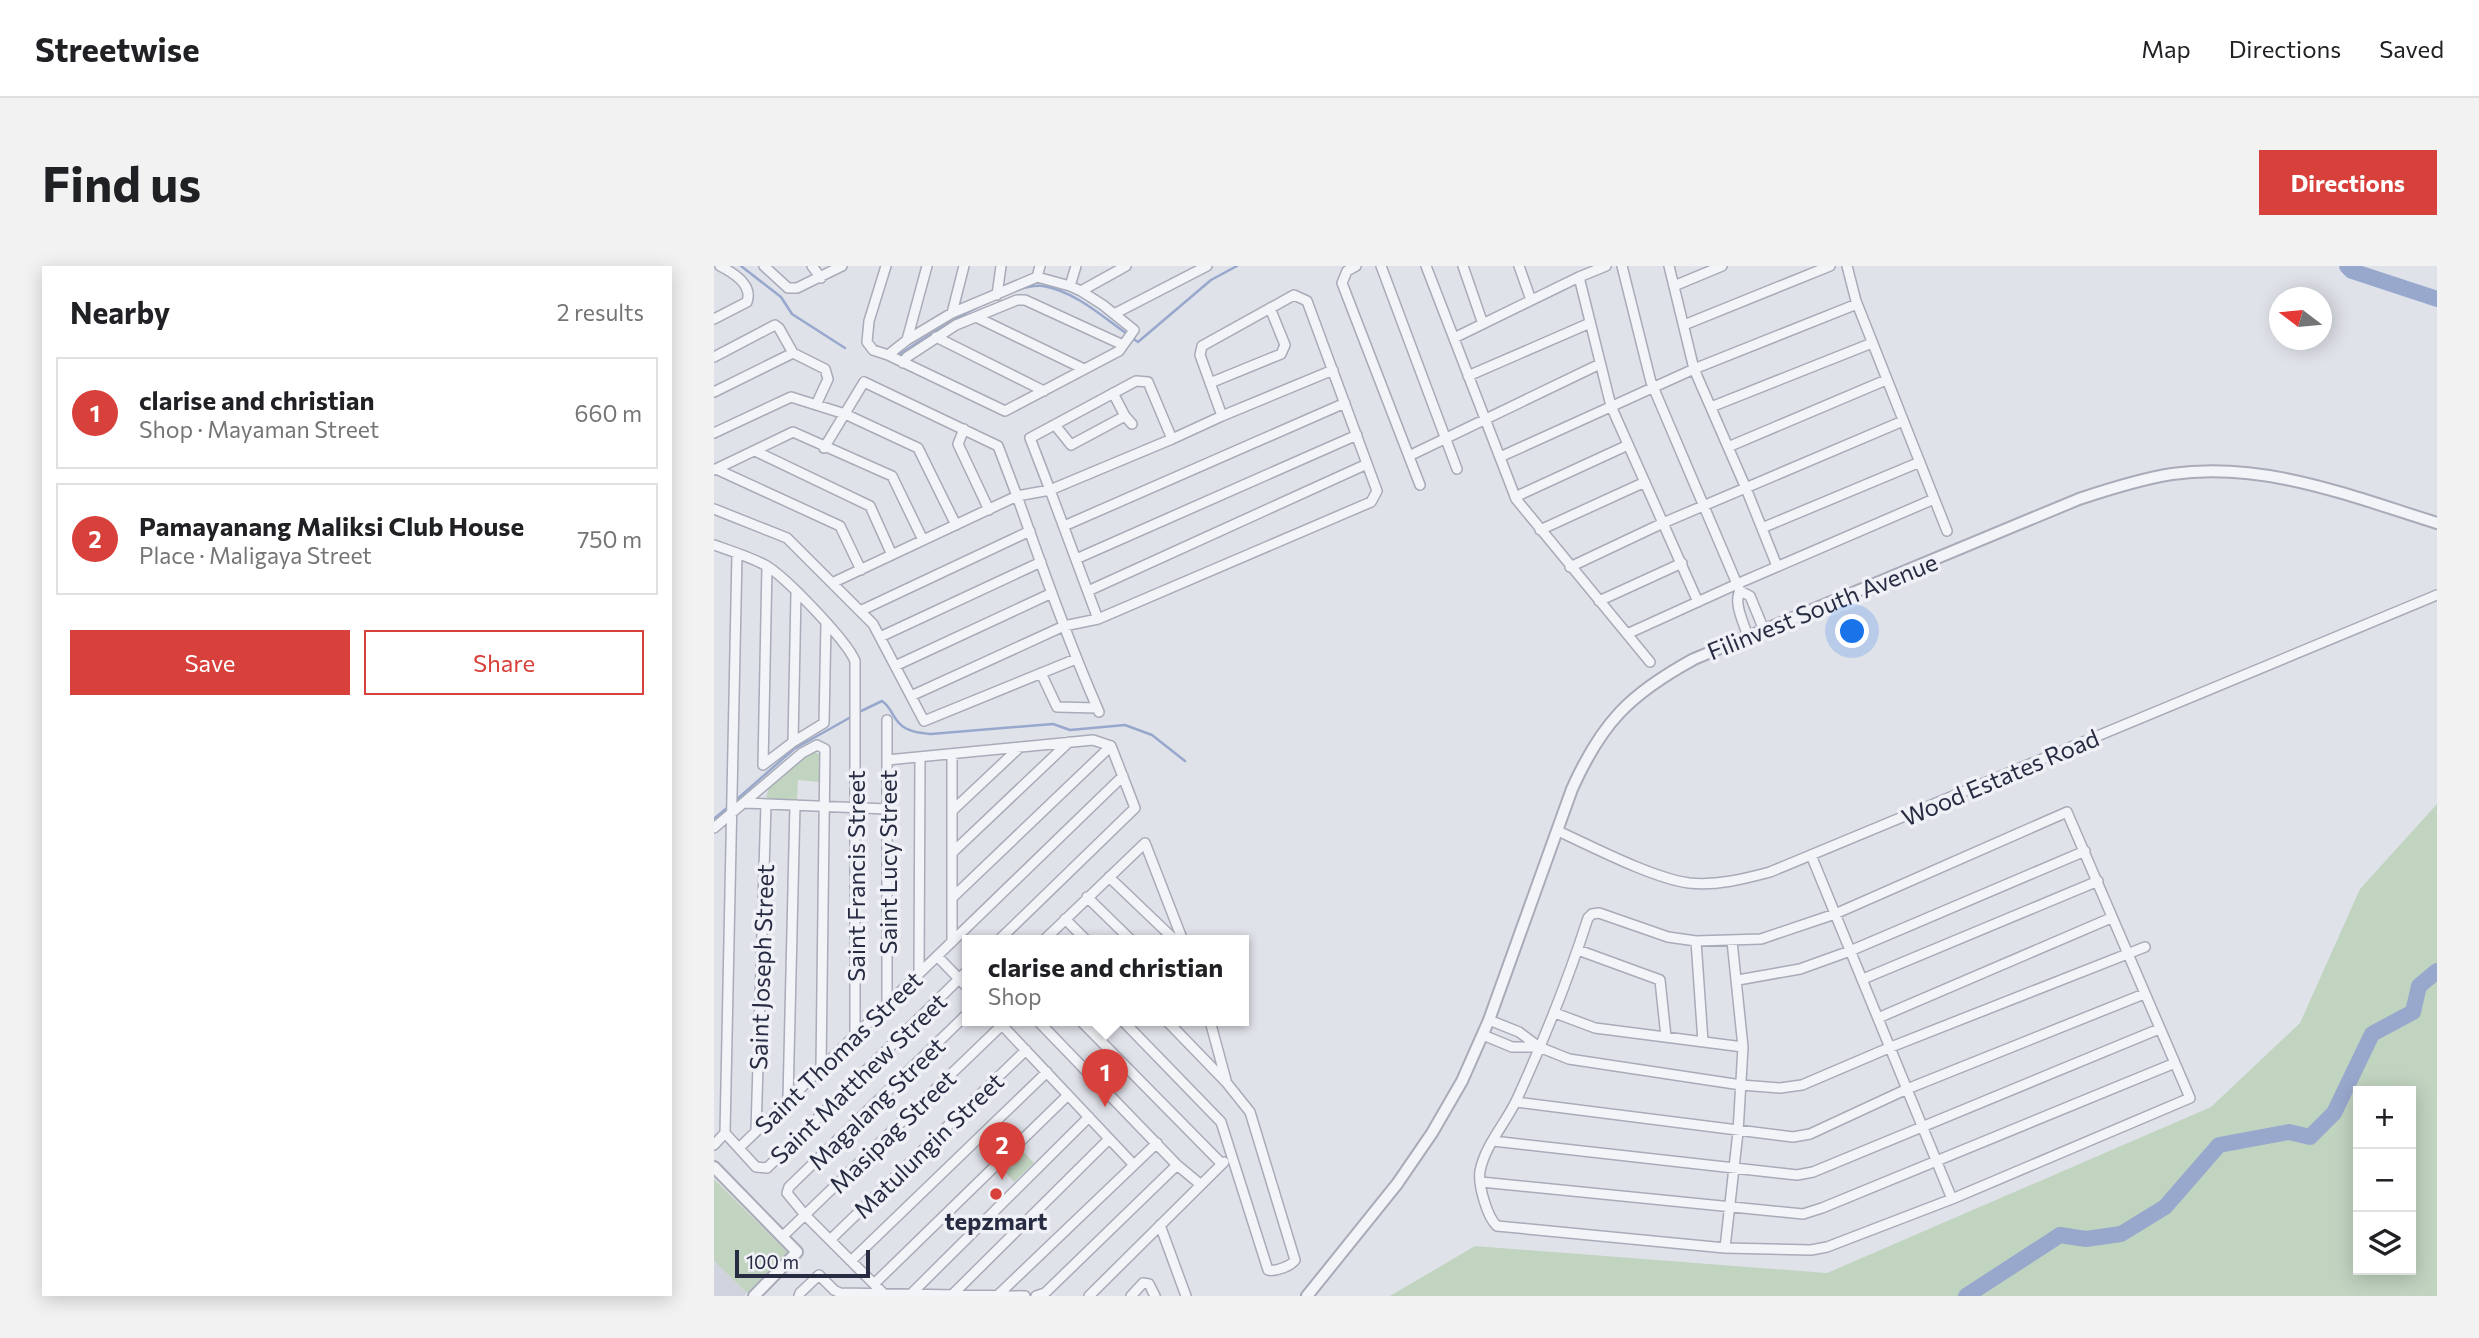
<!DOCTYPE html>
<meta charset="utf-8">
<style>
:root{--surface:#fff;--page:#f2f2f2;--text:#202124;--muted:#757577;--line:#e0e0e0;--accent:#d8413b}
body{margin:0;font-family:Commissioner,sans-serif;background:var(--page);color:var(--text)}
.controls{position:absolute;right:21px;bottom:21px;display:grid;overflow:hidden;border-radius:0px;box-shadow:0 4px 18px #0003}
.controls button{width:63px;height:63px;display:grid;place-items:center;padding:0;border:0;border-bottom:2px solid var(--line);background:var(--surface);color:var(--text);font:35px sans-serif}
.compass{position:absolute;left:1555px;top:21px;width:63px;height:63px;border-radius:50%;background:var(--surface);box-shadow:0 4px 18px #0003;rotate:286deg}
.scale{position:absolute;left:21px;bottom:18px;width:135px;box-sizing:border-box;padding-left:7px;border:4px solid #272c42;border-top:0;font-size:19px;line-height:24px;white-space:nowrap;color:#272c42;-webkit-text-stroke:5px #eff1f7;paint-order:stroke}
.you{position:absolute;left:1139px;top:366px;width:24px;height:24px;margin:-18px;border:5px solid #fff;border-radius:50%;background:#1a73e8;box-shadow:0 0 0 10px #1a73e833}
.badge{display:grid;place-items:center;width:46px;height:46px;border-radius:50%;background:var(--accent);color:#fff;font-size:23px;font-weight:700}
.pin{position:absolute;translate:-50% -58px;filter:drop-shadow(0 2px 4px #0008)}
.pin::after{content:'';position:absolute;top:37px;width:24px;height:21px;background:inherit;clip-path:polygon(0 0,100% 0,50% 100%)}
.popup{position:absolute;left:248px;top:669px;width:287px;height:91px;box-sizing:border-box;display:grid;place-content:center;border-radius:0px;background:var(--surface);filter:drop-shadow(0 2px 5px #0005);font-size:23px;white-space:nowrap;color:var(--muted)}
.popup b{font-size:26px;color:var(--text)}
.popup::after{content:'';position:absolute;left:50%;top:100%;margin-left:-14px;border:14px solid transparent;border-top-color:var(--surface)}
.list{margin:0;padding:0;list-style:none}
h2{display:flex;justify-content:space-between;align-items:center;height:91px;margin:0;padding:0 28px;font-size:30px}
h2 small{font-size:23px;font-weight:400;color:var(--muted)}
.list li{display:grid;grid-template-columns:46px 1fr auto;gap:21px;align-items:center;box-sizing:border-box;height:112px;margin:0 14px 14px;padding:0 14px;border:2px solid var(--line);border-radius:0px}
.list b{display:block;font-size:26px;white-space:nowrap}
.list p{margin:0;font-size:23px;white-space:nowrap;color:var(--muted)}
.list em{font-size:23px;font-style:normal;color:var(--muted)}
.actions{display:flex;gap:14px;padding:21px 28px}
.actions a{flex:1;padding:16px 0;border:2px solid var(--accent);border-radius:0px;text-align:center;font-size:24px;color:var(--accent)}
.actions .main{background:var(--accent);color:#fff}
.icon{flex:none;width:38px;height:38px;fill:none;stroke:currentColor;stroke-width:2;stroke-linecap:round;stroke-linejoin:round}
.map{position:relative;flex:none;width:1723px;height:1030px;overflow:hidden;border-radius:0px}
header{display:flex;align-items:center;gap:42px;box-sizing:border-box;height:98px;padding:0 35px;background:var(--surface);border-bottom:2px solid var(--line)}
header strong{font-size:33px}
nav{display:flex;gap:38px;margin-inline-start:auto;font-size:24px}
.intro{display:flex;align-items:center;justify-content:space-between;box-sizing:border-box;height:168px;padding:0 42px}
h1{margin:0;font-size:49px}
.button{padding:18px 32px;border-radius:0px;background:var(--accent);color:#fff;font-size:24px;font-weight:700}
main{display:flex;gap:42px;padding:0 42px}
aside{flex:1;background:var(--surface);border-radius:0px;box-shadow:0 4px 18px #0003}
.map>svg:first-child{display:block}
.built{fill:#d1d4df}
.green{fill:#c1d4c0;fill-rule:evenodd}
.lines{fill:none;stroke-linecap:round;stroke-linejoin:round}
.stream{stroke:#98a8cd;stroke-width:2.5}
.river{stroke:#98a8cd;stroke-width:16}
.minor-casing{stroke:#a8abb8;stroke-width:12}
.tertiary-casing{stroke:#a8abb8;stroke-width:14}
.minor{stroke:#f3f4f8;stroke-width:9}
.tertiary{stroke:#f3f4f8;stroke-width:10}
.poi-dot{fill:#d8413b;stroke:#eff1f7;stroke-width:2.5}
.labels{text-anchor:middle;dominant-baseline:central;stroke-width:7;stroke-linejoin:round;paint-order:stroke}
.street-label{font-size:24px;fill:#272c42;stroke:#eff1f7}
.poi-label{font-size:24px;font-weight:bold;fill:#272c42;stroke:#eff1f7}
</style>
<header>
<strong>Streetwise</strong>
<nav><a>Map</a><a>Directions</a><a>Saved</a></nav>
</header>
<div class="intro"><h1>Find us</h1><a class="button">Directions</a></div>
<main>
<aside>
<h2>Nearby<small>2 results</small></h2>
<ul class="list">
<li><span class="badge">1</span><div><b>clarise and christian</b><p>Shop · Mayaman Street</p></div><em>660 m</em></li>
<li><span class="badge">2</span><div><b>Pamayanang Maliksi Club House</b><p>Place · Maligaya Street</p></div><em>750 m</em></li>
</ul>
<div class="actions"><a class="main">Save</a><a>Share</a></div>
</aside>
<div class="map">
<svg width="1723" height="1030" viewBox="0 0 1723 1030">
<rect width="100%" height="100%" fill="#e0e2ea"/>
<!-- built -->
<path class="built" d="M 0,995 L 33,1027 L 30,1030 L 0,1030 Z"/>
<!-- green -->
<path class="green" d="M 99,485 L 106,489 L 106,516 L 84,514 L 83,534 L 56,533 L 52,531 L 55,522 Z
M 1723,538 L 1723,1030 L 676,1030 L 761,980 L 1113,1007 L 1497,841 L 1586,757 L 1646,623 ZM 1644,825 L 1697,825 L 1697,1004 L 1644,1004 Z
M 304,880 L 320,897 L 300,916 L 285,899 Z
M 0,913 L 73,986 L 33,1027 L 0,995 Z"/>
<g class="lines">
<!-- stream -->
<path class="stream" d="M 27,0 L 67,31 L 78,48 L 131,82
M 418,72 L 424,76 L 497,14 L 523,0
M 185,89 C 214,69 295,16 329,20 C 360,25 388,50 413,68
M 143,447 L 168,435 C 177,441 178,450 185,457 C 193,466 206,467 217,468 L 339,458 L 356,464 L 411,459 L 438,469 L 471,495
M 21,535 L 80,483 L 137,451
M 0,553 L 14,541"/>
<!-- river -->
<path class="river" d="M 1633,0 L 1638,5 L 1723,33
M 1252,1030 L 1346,969 L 1372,973 L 1407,968 L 1451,941 L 1505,879 L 1575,866 L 1596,871 L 1620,847 L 1658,768 L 1699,746 L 1705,720 L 1723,705"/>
<defs>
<path id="minor" d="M 50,0 L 74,22 L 83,22 L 128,0
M 98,0 L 107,12
M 172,0 L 155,55 L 153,76 L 159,84 L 174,89 L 291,145 L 405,85 L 420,64 L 389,39 L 367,25 L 356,20 L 323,11 L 238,47 L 193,74 L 174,89
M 642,0 L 633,5 L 628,17 L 706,219
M 667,0 L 743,203
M 712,0 L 802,233 L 936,396
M 749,0 L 769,58
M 805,0 L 817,34
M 908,0 L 937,116 L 1026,325
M 955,0 L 980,103 L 1031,220 L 1063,300
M 1133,0 L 1142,35 L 1233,265
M 323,11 L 326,0
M 865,11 L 897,140 L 984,336
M 356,20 L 362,0
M 960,20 L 1008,0
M 367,25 L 412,0
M 283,29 L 287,0
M 238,47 L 250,0
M 400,48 L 493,0
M 262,51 L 370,103
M 0,53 L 33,36 C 39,19 20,7 6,0
M 970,59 L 1116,0
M 222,71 L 330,125
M 740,72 L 865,11 L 892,0
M 193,74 L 213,0
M 0,91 L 61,59 L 65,62 L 79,87 L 111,103 L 114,113 L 102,139
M 189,97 L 193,91 L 242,59 L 303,34 L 311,34 L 409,79
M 754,110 L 876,57
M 496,117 L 567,88 L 571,79 L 556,42
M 0,126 L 79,87
M 399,127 L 411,150
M 997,141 L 1158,77
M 508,150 L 619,104
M 341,159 L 357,179 L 411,150 L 418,158
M 250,163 L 244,178 L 275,244
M 0,167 L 77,131 L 131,148 L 204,182 L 242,259
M 1014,181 L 1172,114
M 110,182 L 150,116 L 284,180 L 303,230 L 118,317
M 41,185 L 156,240 L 178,289
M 695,190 L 886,98
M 786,191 L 980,103 L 1143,38
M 2,203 L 126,260 L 147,304
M 0,204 L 79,166 L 178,210 L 209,274
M 801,231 L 914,179
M 0,243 L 73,272 L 159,358 L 210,455 L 362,393
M 350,260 L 631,137
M 1048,262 L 1206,196
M 826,264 L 931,216
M 0,279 C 17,285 36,291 51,299 C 71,310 133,375 141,395 L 141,770
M 362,293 L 643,169
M 856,301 L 949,257 L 1189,155
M 374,325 L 653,198
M 885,335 L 968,297
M 146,345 L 316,265
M 384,353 L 657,236 L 663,225 L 593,35 L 580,29 L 488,80 L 486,89 L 508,150 L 458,173
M 913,368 L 1023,318 L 1220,233
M 166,371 L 327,296
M 1034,371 C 1030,357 1019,337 1026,325 L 1036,330 L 1050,364
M 181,400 L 338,327
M 327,407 L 343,441 L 383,442
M 197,430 L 350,360 L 384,353 L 336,224 L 458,173 L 434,116 L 422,115 L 316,172 L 336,224 L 303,230 C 329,303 354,375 385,446
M 173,454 L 173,738
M 79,476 L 82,327
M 173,494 L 379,474 L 397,480 L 421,542 L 284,675
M 49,499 L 53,300
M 49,499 L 79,476 L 110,457 L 112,358
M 31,537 L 173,543
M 238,545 L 306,481
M 1353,546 L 1476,832 L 1238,933 L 1113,981 L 1097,984 L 1011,982 L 783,960 C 773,951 764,919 766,905 C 771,879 792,857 803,833 C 830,774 854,714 874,652 L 878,648 L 885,647 L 954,671 L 982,675 L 1047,673 L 1121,648 Z
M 0,562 L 88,487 L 103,479 L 111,483 L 107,802
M 844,565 C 879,581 938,612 975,617 C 1002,620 1030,613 1056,606 L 1723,329
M 238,587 L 355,476
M 1097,589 L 1238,933
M 395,611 L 462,675
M 373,631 L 418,675
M 238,632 L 397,480
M 351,653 L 373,675
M 329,675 L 431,577 L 469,675
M 982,675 L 989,776
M 238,676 L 238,488
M 864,684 L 946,714 L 952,771
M 223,690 L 253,721
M 205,708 L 206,491
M 1149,713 L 1384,615
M 1024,714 L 1086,703 L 1136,685 L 1371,585
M 841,747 L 881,762 L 1029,781
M 1164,752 L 1397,652
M 775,754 L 805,766 L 825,781 L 855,793 L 1027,819 L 1066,822 L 1088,819 L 1177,781 L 1431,681
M 324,755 L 463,899 L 486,918
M 367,755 L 507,897
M 409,755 L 507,856 L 554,1004 C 561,1006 577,1000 581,994 L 536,846 L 512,816 L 453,755
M 496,755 L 512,814
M 286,757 L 420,899
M 769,769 L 798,781 L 825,781
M 74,833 L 81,539
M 802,836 L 1079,871 L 1096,868 L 1193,823 L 1430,728
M 42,865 L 52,538
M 11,867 L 23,288
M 11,867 L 42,901 L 53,902 L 253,705
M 779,875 L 1083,909 L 1099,906 L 1445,763
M 0,879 L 11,867
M 25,882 L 409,510
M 767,916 L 1089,948 L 1108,942 L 1461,797
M 446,959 L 472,1030
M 68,971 L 288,759
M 116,974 L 312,784
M 1011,982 L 1024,866 L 1029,781 L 1018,675
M 137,995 L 333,806
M 160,1018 L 354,829
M 168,1026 L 91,949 L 73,927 L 75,921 L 253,748
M 198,1027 L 375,851
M 238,1029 L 395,873
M 284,1029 L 443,877
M 85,1030 L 86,1027 L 105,1009 L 120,1024 L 126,1027 L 311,1030
M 322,1030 L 331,1027 L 463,899
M 375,1030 L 510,896
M 417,1030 L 429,1017 L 435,1018 L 441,1030"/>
<path id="tertiary" d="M 0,901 L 83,986 L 40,1030
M 593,1030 L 683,918 L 718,867 L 748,815 L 775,754 L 858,523 C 888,456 916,428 980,393 L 1365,233 C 1395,223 1426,213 1458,208 C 1550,195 1636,230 1723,257"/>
</defs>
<!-- minor casing -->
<use href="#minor" class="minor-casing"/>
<!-- tertiary casing -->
<use href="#tertiary" class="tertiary-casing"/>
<!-- minor -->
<use href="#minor" class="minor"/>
<!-- tertiary -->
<use href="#tertiary" class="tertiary"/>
</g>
<!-- markers -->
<circle class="poi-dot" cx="282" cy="928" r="7"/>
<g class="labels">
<!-- street labels -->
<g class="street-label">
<text transform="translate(1108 340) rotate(-22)">Filinvest South Avenue</text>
<text transform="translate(1286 511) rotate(-23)">Wood Estates Road</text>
<text transform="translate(173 596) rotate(-90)">Saint Lucy Street</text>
<text transform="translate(141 610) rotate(-90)">Saint Francis Street</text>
<text transform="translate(47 701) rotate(-88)">Saint Joseph Street</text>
<text transform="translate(124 786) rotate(-44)">Saint Thomas Street</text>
<text transform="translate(144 812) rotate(-44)">Saint Matthew Street</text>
<text transform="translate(162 837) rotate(-44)">Magalang Street</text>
<text transform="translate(178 865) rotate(-44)">Masipag Street</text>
<text transform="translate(214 879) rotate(-44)">Matulungin Street</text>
</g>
<!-- poi labels -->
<g class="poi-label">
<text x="282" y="954">tepzmart</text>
</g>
</g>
</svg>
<div class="controls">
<button>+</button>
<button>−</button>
<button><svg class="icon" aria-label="layers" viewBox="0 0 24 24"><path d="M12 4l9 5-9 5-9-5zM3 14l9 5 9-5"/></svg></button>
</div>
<svg class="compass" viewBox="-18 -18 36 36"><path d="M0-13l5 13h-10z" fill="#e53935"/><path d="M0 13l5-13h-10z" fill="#757577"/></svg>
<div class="scale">100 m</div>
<div class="you"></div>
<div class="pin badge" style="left:391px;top:841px">1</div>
<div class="popup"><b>clarise and christian</b>Shop</div>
<div class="pin badge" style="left:288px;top:914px">2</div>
</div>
</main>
